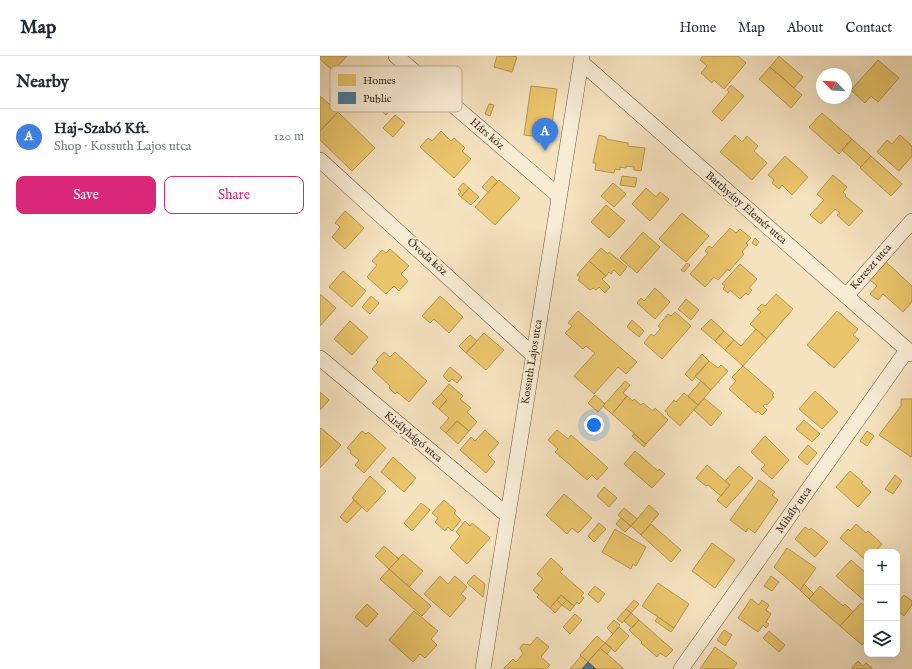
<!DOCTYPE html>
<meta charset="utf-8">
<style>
:root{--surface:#fff;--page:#f2f2f3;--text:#1f2937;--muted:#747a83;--line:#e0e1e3;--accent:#db2777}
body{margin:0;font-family:"IM FELL English",serif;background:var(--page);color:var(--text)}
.controls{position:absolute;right:12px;bottom:12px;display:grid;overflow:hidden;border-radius:8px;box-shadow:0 4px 16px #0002}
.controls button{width:36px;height:36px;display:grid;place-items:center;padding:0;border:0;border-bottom:1px solid var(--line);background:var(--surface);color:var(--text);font:20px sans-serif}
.compass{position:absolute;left:496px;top:12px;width:36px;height:36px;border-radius:50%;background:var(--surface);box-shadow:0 4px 16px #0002;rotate:294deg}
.you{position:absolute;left:274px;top:369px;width:14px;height:14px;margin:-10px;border:3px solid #fff;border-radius:50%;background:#1a73e8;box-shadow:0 0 0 6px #1a73e833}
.badge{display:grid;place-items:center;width:26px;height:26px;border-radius:50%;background:var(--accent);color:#fff;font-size:13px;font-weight:700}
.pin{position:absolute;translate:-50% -33px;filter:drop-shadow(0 1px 2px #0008)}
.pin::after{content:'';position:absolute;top:21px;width:14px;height:12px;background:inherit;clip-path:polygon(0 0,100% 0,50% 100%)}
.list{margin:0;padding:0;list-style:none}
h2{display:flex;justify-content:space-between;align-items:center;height:52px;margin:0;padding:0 16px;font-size:17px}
h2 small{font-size:13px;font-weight:400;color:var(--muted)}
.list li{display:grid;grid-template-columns:26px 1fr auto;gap:12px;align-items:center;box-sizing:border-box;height:56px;padding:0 16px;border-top:1px solid var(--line)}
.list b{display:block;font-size:15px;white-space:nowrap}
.list p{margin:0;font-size:13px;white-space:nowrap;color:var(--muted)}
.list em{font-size:13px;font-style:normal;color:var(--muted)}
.actions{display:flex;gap:8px;padding:12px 16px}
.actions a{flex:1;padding:9px 0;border:1px solid var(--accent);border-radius:8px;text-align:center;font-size:14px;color:var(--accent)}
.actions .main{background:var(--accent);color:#fff}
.icon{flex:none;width:22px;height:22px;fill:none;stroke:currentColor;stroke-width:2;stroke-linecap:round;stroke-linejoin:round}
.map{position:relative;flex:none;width:592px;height:613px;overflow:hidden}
header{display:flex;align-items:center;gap:24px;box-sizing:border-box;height:56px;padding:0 20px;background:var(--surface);border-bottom:1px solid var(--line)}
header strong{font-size:19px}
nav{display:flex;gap:22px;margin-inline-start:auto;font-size:14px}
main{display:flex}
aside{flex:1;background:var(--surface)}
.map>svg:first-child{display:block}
.homes{fill:#e9c46a;stroke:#b79550}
.public{fill:#457b9d;stroke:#446274}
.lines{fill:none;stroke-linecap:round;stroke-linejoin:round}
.minor-casing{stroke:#6e553f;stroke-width:16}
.minor{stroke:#f8ecd5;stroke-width:15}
.labels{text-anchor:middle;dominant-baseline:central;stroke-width:4;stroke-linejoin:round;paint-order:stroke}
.street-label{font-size:11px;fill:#412614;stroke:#f8ecd5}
.key{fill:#f8ecd5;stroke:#c1b19b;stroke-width:1}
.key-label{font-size:11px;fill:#412614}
</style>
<header>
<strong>Map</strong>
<nav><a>Home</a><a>Map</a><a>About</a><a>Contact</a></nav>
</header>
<main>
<aside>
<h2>Nearby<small></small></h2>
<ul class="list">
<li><span class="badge" style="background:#3f7fe0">A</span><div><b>Haj-Szabó Kft.</b><p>Shop · Kossuth Lajos utca</p></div><em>120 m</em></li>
</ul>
<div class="actions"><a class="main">Save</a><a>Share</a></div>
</aside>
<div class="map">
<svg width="592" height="613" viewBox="0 0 592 613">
<rect width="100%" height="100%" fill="#f5e2bf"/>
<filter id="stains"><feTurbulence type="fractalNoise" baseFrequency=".005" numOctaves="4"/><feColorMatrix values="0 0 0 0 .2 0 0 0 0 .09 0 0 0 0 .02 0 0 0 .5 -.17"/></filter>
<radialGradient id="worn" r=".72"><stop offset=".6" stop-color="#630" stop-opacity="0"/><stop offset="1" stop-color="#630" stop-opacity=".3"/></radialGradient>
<!-- homes -->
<path class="homes" d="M 0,0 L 27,0 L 13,15 L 0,3 Z
M 177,0 L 193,0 L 197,1 L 192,16 L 174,11 Z
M 383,0 L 418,0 L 426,7 L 404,33 L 394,24 L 392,27 L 381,17 L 387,10 L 380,4 Z
M 459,0 L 483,21 L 474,32 L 450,11 Z
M 558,4 L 579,22 L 558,46 L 551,40 L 545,47 L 531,34 Z
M 450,11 L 482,39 L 471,52 L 439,23 Z
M 59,21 L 81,41 L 66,59 L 43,39 Z
M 411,29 L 424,40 L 402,65 L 392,56 L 409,36 L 407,34 Z
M 211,30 L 237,33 L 230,82 L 204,79 Z
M 0,40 L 18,56 L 0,75 Z
M 169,48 L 174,49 L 170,60 L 165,58 Z
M 18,56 L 55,92 L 32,115 L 0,84 L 0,75 Z
M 502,57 L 532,83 L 519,98 L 489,71 Z
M 75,59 L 85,67 L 73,81 L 63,72 Z
M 121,75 L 131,85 L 134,82 L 145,92 L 142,95 L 151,103 L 134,122 L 100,91 L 108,82 L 112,85 Z
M 279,79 L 286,81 L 286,83 L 308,87 L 308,90 L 325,92 L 321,115 L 314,114 L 314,111 L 306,110 L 306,112 L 300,111 L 300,114 L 295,113 L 294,117 L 275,114 L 276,107 L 273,107 Z
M 415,79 L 422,86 L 427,80 L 438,90 L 434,95 L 447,107 L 432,124 L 400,96 Z
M 580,79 L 592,90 L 592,100 L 579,115 L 557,96 L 567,84 L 572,88 Z
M 532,83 L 551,100 L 541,111 L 522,94 Z
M 465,100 L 488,121 L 472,139 L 462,129 L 459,133 L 452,127 L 454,124 L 448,119 Z
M 551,100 L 582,128 L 571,140 L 540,112 Z
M 513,119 L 527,131 L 523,136 L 526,139 L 525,140 L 543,155 L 529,170 L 517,159 L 520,157 L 515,153 L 501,168 L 490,159 L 504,144 L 497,138 Z
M 172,120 L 178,126 L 168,136 L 162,131 Z
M 302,120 L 317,122 L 315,131 L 300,129 Z
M 179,124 L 200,142 L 175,169 L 155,151 Z
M 143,127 L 149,132 L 141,141 L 138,138 L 141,136 L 138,133 Z
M 293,127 L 306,138 L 294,151 L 281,140 Z
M 149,132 L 159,141 L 151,149 L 141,141 Z
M 326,132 L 336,141 L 340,136 L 349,143 L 330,165 L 312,148 Z
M 286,149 L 305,165 L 289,182 L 271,166 Z
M 25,155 L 44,172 L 25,193 L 12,181 L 20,171 L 15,167 Z
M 362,157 L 389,180 L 366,206 L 339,183 Z
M 410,172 L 416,177 L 420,173 L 431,182 L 426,187 L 428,189 L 422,196 L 424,198 L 409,215 L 408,213 L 398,224 L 394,221 L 385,231 L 370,218 L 388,197 L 385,195 L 389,190 L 392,192 Z
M 323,176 L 340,191 L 317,217 L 300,202 Z
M 435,182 L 439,186 L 436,190 L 432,187 Z
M 281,192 L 288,198 L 289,196 L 307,211 L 300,220 L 294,214 L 291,218 L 289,216 L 286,220 L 269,205 Z
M 70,193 L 89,210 L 81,218 L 88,225 L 79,235 L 74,230 L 66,238 L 47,221 L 57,209 L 52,205 L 62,194 L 66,197 Z
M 269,205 L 286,220 L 282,223 L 290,231 L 285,237 L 279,231 L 276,234 L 273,232 L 270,234 L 258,224 L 260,221 L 257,219 Z
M 566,206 L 592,230 L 592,246 L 583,256 L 563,238 L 558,244 L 550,238 L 557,230 L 550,224 Z
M 367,207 L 370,209 L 364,216 L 361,214 Z
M 420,208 L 437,223 L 429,232 L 432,234 L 428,239 L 426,237 L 420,243 L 410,234 L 408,237 L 403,233 L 405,230 L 402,228 Z
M 23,215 L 46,235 L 32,251 L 9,231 Z
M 335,232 L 350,246 L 335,263 L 317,247 L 321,242 L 324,245 Z
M 0,238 L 16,252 L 0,270 Z
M 456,238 L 473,253 L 447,283 L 430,268 L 441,256 L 437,253 L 442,248 L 445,250 Z
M 51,240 L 59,247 L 50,258 L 42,251 Z
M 120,240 L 143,261 L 129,277 L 114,263 L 110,267 L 102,260 Z
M 366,243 L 379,254 L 371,264 L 358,253 Z
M 258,255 L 317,306 L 306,318 L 298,311 L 274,338 L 254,320 L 275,297 L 266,290 L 263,293 L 245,277 L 252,270 L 248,267 Z
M 517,255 L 538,273 L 533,279 L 539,284 L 514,312 L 487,289 Z
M 355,256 L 371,270 L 342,303 L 324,287 L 331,278 L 334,280 L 341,272 L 338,270 L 348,258 L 351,260 Z
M 391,263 L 404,275 L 395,285 L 381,273 Z
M 312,264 L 324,275 L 319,281 L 307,271 Z
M 30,265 L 48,281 L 32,299 L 14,283 Z
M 436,273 L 447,283 L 423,310 L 405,294 L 414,284 L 421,290 Z
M 404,275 L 414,284 L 405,294 L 395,285 Z
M 164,277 L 184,294 L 166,314 L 146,297 Z
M 150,279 L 157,285 L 146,297 L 139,290 Z
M 64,296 L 70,301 L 75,296 L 107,325 L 89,346 L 77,336 L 75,338 L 69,332 L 70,330 L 52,313 L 58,306 L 56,304 Z
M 382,298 L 389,305 L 372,325 L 365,318 Z
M 389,305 L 398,312 L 401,309 L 408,315 L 391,334 L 375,320 Z
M 423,310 L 454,337 L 452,339 L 454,341 L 447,349 L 445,348 L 443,350 L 447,354 L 442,359 L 438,355 L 436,357 L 409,333 L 416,325 L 412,321 Z
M 130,311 L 142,321 L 137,327 L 132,323 L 129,326 L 123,320 Z
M 305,325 L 310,329 L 303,337 L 307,340 L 292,358 L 283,350 Z
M 381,325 L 391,334 L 378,349 L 368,340 Z
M 129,328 L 143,340 L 140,343 L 151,352 L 147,356 L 157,366 L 149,375 L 137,365 L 126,377 L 120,372 L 129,362 L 119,353 L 127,344 L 121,338 Z
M 495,335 L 518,356 L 502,373 L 479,353 Z
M 0,336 L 9,344 L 0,354 Z
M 364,337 L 378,349 L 360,370 L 347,358 L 348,357 L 345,355 L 354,344 L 356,346 Z
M 121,338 L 127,344 L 119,353 L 112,347 Z
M 275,339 L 285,348 L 278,356 L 268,347 Z
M 307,340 L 313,345 L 314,343 L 321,349 L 323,347 L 333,355 L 335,352 L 348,364 L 326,388 L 292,358 Z
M 384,342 L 402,357 L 391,370 L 374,354 Z
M 581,343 L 592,343 L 592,399 L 591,401 L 559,379 L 581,350 Z
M 484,364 L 500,378 L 492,386 L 476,373 Z
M 137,365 L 149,375 L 138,388 L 126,377 Z
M 1,372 L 21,389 L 0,412 L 0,373 Z
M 165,374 L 179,387 L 168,399 L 175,406 L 166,417 L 140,394 L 151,381 L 155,385 Z
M 237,374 L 248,383 L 251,379 L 288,412 L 277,424 L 272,419 L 267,424 L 235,396 L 238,393 L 228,384 Z
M 42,375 L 46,378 L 48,376 L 66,392 L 44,417 L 35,409 L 39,404 L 30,397 L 31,395 L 27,392 Z
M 547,375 L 554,380 L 547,390 L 540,385 Z
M 314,378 L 326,388 L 324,391 L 312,380 Z
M 445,380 L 469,404 L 452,423 L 441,413 L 445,409 L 431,396 Z
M 488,389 L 497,397 L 487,409 L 478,401 Z
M 315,395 L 338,415 L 339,413 L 345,418 L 332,432 L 304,408 Z
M 73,401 L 96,422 L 84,436 L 61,416 Z
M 387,409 L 410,429 L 401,440 L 388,429 L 386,430 L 376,422 Z
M 419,410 L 433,422 L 406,452 L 397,444 L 410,429 L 405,425 Z
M 530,415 L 543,426 L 541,427 L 551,436 L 538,451 L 516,431 Z
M 575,419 L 582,425 L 573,438 L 565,433 Z
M 50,420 L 66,435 L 47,456 L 32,442 Z
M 439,424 L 455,436 L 452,439 L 458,444 L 435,477 L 428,472 L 426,476 L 410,464 Z
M 284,431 L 297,442 L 289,451 L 277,440 Z
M 244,438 L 272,462 L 258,477 L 252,472 L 247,478 L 226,459 Z
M 34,444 L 42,451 L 27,467 L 20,461 Z
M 124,444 L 136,455 L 134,457 L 141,464 L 132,475 L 128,471 L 125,475 L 115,466 L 118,462 L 112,457 Z
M 101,447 L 110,454 L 92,475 L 84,467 Z
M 329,449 L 339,458 L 321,479 L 311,470 Z
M 304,452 L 317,463 L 311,470 L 298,459 Z
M 301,462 L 311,470 L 305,476 L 296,468 Z
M 145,465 L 150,470 L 152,467 L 170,482 L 147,508 L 130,492 L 140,480 L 136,476 Z
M 279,467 L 286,473 L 274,486 L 268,480 Z
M 331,468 L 361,494 L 351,506 L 321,479 Z
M 536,468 L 546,477 L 548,475 L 562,488 L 555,496 L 547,496 L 547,505 L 520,482 L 528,473 L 530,475 Z
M 485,471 L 489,474 L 491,472 L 508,486 L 495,501 L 475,483 Z
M 295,473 L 326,491 L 316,510 L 313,508 L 311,513 L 282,496 Z
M 392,487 L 415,504 L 395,532 L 372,515 Z
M 64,490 L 79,503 L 69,513 L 55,500 Z
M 467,492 L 496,512 L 480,534 L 454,511 Z
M 83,498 L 103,515 L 89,531 L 69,513 Z
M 231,502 L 243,513 L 240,516 L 264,537 L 261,540 L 264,542 L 259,548 L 257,546 L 254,550 L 241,539 L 230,552 L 217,541 L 219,539 L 213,534 L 223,523 L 217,518 Z
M 531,504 L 547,518 L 547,547 L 516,520 Z
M 69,513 L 111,550 L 102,560 L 60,523 Z
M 154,519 L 165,528 L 163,541 L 147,527 Z
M 120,520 L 128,528 L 135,520 L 147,531 L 141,538 L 146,542 L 130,561 L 104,538 Z
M 451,520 L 459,526 L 452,535 L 444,530 Z
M 338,527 L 369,548 L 354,572 L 322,550 Z
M 484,528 L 494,538 L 489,543 L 480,534 Z
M 275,530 L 285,538 L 278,547 L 268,538 Z
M 500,530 L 523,550 L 525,548 L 533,556 L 520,570 L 489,543 Z
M 241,539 L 247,544 L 242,549 L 237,544 Z
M 584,539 L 592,545 L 592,549 L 584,560 L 577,554 L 577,547 Z
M 431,543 L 439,549 L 442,544 L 449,549 L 446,554 L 451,558 L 446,566 L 449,568 L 446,572 L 443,569 L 438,576 L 418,562 Z
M 237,544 L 242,549 L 235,557 L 230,552 Z
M 247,544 L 254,550 L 250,555 L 242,549 Z
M 314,544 L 319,548 L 311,557 L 306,553 Z
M 541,547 L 547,552 L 547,583 L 542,589 L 520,570 Z
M 47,548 L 58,558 L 47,571 L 35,561 Z
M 306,553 L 311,557 L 302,567 L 297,563 Z
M 94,555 L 118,575 L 111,583 L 117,589 L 105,602 L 100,598 L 93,606 L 69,584 Z
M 311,557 L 319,564 L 312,572 L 304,565 Z
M 255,558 L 262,564 L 250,578 L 243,571 Z
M 338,561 L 354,572 L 351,576 L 335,565 Z
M 294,564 L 300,569 L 293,578 L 287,572 Z
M 319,564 L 353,594 L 346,601 L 340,597 L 337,601 L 321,587 L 322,586 L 309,574 Z
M 299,571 L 309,580 L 295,596 L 285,587 Z
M 404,574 L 412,579 L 405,590 L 397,584 Z
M 449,575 L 465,589 L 459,596 L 443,582 Z
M 277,580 L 285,587 L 268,606 L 260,599 Z
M 217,581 L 229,591 L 221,601 L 230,609 L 226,613 L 183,613 L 193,603 L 196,606 L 203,598 L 200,592 L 203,588 L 210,589 Z
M 285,587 L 292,592 L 287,598 L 280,592 Z
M 395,591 L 417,607 L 413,613 L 380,613 Z
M 280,592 L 287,598 L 304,613 L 276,613 L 268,606 Z
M 261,600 L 268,606 L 262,613 L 250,613 Z
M 538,605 L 543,610 L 546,607 L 553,613 L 531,613 Z"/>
<!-- public -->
<path class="public" d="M 268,606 L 276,613 L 262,613 Z"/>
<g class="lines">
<defs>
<path id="minor" d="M 76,0 L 239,140
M 261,6 L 592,298
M 0,104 L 213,299
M 526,240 L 592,165
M 0,302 L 187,459
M 163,613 L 262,0
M 361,613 L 587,294"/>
</defs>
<!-- minor casing -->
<use href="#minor" class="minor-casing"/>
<!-- minor -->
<use href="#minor" class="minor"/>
</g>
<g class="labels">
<!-- street labels -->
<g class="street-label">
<text transform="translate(167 78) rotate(41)">Hárs köz</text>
<text transform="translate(426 152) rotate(41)">Batthyány Elemér utca</text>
<text transform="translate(107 201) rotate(42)">Óvoda köz</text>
<text transform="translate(551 211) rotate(-49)">Kereszt utca</text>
<text transform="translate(212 306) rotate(-81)">Kossuth Lajos utca</text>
<text transform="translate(93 381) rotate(40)">Királyhágó utca</text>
<text transform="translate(474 454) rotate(-55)">Mihály utca</text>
</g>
</g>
<!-- legend -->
<rect x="10" y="10" width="132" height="46" rx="6" class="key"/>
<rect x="18" y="18" width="18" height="12" fill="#e9c46a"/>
<rect x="18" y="36" width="18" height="12" fill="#457b9d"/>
<g class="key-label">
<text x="43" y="28">Homes</text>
<text x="43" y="46">Public</text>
</g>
<rect width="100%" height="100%" filter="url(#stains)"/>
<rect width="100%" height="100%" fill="url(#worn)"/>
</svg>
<div class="controls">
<button>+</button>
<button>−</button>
<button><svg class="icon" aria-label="layers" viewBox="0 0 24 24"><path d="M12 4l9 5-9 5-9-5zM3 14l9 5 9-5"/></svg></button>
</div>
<svg class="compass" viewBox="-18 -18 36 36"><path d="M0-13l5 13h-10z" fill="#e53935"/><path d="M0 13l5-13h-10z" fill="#747a83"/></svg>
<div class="you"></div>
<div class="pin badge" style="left:225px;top:95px;background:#3f7fe0">A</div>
</div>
</main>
